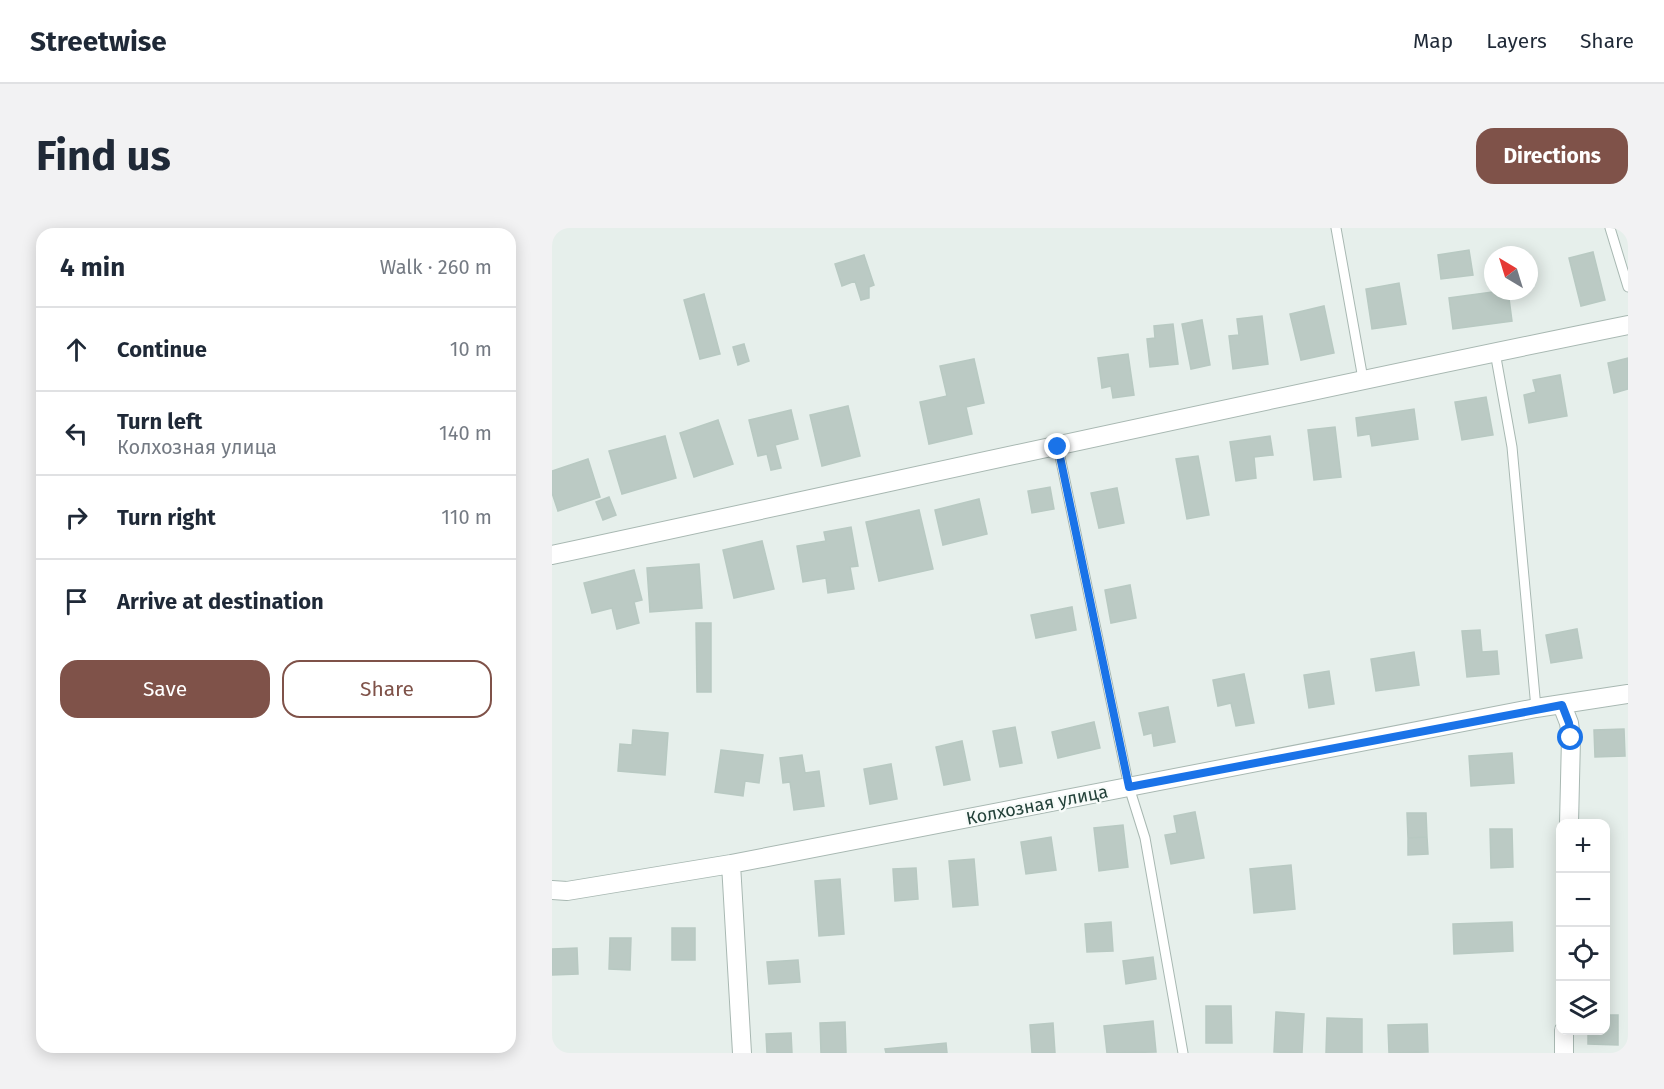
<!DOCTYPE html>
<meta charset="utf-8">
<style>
:root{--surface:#fff;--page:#f2f2f3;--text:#1f2937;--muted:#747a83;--line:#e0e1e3;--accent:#7f5249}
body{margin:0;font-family:"Fira Sans",sans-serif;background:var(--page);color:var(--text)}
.controls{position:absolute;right:18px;bottom:18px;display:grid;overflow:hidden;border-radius:12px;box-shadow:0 3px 15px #0003}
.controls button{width:54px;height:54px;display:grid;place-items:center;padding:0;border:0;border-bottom:2px solid var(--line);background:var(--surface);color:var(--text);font:30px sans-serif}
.compass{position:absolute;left:932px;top:18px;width:54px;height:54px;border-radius:50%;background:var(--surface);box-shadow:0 3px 15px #0003;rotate:322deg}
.stop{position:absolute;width:18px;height:18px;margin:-14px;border:4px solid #1a73e8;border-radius:50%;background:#fff}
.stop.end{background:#1a73e8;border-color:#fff;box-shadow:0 2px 6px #0008}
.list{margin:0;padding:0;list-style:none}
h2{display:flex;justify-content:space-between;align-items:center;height:78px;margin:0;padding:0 24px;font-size:26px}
h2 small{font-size:20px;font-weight:400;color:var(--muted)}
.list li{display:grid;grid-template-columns:39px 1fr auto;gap:18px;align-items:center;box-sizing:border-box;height:84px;padding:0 24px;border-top:2px solid var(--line)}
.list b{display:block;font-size:22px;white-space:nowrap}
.list p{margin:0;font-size:20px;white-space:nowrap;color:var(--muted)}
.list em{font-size:20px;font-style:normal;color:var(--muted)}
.actions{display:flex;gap:12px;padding:18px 24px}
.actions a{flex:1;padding:14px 0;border:2px solid var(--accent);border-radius:18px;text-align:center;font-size:21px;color:var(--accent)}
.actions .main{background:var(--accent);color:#fff}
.icon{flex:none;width:33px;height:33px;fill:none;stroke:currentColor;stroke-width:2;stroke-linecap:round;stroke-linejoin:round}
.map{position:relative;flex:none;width:1076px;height:825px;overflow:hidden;border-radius:18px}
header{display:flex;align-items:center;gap:36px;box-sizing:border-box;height:84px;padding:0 30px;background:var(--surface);border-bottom:2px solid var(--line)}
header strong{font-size:28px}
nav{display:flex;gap:33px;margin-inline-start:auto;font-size:21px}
.intro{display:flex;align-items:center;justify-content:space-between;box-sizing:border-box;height:144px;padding:0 36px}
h1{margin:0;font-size:42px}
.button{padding:15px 27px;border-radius:18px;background:var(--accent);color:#fff;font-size:21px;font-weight:700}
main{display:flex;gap:36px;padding:0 36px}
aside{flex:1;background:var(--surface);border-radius:18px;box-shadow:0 3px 15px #0003}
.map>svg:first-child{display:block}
.building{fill:#bbcac4;stroke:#b8c9c2;stroke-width:1.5}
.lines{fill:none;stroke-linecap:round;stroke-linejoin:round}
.service-casing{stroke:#a8b8b2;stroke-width:11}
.minor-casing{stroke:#a8b8b2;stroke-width:20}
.service{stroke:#fff;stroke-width:9}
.minor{stroke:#fff;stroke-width:18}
.route{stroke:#1a73e8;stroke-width:8}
.labels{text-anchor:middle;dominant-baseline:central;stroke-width:4.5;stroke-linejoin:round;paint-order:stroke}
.street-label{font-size:18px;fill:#24423a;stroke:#f7fbf9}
</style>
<header>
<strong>Streetwise</strong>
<nav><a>Map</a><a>Layers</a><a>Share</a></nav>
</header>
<div class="intro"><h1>Find us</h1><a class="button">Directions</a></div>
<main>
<aside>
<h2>4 min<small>Walk · 260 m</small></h2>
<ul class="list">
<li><svg class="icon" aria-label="ahead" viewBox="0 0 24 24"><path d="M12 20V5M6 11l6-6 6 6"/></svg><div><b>Continue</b></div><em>10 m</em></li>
<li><svg class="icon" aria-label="left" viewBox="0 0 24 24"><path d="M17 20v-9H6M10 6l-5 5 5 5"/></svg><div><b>Turn left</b><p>Колхозная улица</p></div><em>140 m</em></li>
<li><svg class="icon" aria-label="right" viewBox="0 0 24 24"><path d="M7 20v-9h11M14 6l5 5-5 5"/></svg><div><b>Turn right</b></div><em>110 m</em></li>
<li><svg class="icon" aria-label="arrive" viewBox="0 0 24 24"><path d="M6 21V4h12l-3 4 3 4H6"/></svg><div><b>Arrive at destination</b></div></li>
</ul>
<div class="actions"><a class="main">Save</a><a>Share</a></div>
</aside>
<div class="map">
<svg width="1076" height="825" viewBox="0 0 1076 825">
<rect width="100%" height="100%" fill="#e6efeb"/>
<!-- building -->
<path class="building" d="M 917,22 L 921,47 L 889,51 L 886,27 Z
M 1041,24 L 1053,72 L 1029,78 L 1017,30 Z
M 312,27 L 322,57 L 317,59 L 317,70 L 309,72 L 303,53 L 290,58 L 283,36 Z
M 847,55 L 854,96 L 820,101 L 814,61 Z
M 948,63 L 956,63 L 960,93 L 901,101 L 897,70 Z
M 152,66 L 168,126 L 148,131 L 132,72 Z
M 772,78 L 782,125 L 749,132 L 738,86 Z
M 710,88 L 716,136 L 681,141 L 677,108 L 687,107 L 685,91 Z
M 650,92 L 658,137 L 639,141 L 630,96 Z
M 621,96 L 626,136 L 598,139 L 595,111 L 603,110 L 602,98 Z
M 192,116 L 197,133 L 186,137 L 181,119 Z
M 576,126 L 582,167 L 561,170 L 559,158 L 550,160 L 546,130 Z
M 1076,130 L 1076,161 L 1062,165 L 1056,135 Z
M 422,131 L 432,175 L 414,179 L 420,206 L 377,216 L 368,174 L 395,168 L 388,138 Z
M 1008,147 L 1015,188 L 977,195 L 972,167 L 984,164 L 981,152 Z
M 934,169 L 941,207 L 910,212 L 903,174 Z
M 296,178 L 308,228 L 270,238 L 258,187 Z
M 862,181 L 866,211 L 820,218 L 818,206 L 806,208 L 804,190 Z
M 239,182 L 246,211 L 223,217 L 229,240 L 219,242 L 215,226 L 206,228 L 197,192 Z
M 166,192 L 181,236 L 142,249 L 128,205 Z
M 783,199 L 789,249 L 762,252 L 756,202 Z
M 113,208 L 124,250 L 70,266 L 57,223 Z
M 718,208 L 721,227 L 702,229 L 704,250 L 684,253 L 678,214 Z
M 646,228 L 657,287 L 635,291 L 624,231 Z
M 36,231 L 48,269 L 6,283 L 0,265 L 0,243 Z
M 498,259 L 502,281 L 480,285 L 476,263 Z
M 565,260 L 572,295 L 547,300 L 539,265 Z
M 57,269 L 64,287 L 51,292 L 44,274 Z
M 427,271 L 435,306 L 391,317 L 383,282 Z
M 367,282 L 381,341 L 327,353 L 314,294 Z
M 299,299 L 306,338 L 298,339 L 302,361 L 276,365 L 274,350 L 251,354 L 245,318 L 274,313 L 272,304 Z
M 210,313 L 222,361 L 182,370 L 171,322 Z
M 147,336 L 150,380 L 98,384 L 95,340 Z
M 82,342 L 90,372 L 82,374 L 87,395 L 65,401 L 60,380 L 40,385 L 32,355 Z
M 578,357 L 584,390 L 559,395 L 553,362 Z
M 520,379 L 524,402 L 484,410 L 479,387 Z
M 144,395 L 159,395 L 159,464 L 145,464 Z
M 1025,401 L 1030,430 L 999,435 L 994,407 Z
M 928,402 L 930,424 L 945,423 L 947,446 L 915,449 L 910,403 Z
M 862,424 L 867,457 L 824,463 L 819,431 Z
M 777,443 L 782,476 L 757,480 L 752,447 Z
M 692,446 L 702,495 L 684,498 L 679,475 L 666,478 L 661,452 Z
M 616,479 L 623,514 L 602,518 L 600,505 L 592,507 L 587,485 Z
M 542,494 L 548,520 L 506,530 L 500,504 Z
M 463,499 L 470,535 L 448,539 L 441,503 Z
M 1072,501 L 1073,528 L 1043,529 L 1042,502 Z
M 81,502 L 116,505 L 113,547 L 66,543 L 68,516 L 80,517 Z
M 410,513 L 418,552 L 392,557 L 384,519 Z
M 169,522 L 211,527 L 207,555 L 193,553 L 191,568 L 163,564 Z
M 960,525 L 962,555 L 919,558 L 917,528 Z
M 250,527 L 253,545 L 267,543 L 272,578 L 242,582 L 238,554 L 231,555 L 228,530 Z
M 339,536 L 345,571 L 318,576 L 312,541 Z
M 643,584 L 652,630 L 619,636 L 613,607 L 625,605 L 622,588 Z
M 855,585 L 874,585 L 875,609 L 856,610 Z
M 571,597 L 576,639 L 547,643 L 542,600 Z
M 938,601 L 960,601 L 961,639 L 939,640 Z
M 499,609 L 504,642 L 474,646 L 469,614 Z
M 875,609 L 876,626 L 856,627 L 856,610 Z
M 422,631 L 426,677 L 401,679 L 397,633 Z
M 739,637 L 743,681 L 702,685 L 698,641 Z
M 364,640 L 366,671 L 343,673 L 341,641 Z
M 288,651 L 292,706 L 267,708 L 263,653 Z
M 559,694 L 561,723 L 535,724 L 533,696 Z
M 960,694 L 961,723 L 902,726 L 901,696 Z
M 120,700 L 143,700 L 143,732 L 120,732 Z
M 58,710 L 79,710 L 78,742 L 57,741 Z
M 25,720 L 26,746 L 0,747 L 0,721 Z
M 601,729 L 604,751 L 574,756 L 571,733 Z
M 246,732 L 248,754 L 217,756 L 215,734 Z
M 654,778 L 679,778 L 680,815 L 654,815 Z
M 724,784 L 752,786 L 750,825 L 722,824 Z
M 1054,787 L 1066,787 L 1066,817 L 1036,816 L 1036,802 L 1054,802 Z
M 775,790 L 810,791 L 810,825 L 774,825 Z
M 601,793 L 604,824 L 555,825 L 552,798 Z
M 293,794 L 294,825 L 269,825 L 268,795 Z
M 501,795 L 503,825 L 480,825 L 478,797 Z
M 875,796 L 876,824 L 837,825 L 836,797 Z
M 239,805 L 240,825 L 215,825 L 214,806 Z
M 394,815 L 395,825 L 334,825 L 333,821 Z"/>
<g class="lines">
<defs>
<path id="service" d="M 784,0 L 811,151
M 1058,0 L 1076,59
M 943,124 L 960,219 L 984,480
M 506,219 L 577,559 L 593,610 L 631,825"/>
<path id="minor" d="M 0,327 C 359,250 716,170 1076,97
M 1010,477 L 1017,495 L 1019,510 L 1017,596
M 179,636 L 190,825
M 0,662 L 15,663 L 179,636 L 984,480 L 1076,466
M 1012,825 L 1012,802"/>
</defs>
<!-- service casing -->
<use href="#service" class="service-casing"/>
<!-- minor casing -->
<use href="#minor" class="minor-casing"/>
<!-- service -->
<use href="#service" class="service"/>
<!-- minor -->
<use href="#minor" class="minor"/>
</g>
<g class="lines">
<!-- route -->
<path class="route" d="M 506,219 L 577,559 L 1010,477 L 1017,495 L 1019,510"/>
</g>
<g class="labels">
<!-- street labels -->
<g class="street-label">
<text transform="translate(485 577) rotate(-11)">Колхозная улица</text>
</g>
</g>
</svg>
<div class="controls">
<button>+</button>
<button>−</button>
<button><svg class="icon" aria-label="locate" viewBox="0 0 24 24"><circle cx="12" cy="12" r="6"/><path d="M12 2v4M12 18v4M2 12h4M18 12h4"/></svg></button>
<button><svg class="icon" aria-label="layers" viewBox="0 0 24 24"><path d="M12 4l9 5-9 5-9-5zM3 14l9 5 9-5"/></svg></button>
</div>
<svg class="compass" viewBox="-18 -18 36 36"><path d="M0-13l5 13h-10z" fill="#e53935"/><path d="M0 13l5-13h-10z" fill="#747a83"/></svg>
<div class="stop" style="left:1019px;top:510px"></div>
<div class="stop end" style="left:506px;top:219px"></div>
</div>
</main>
